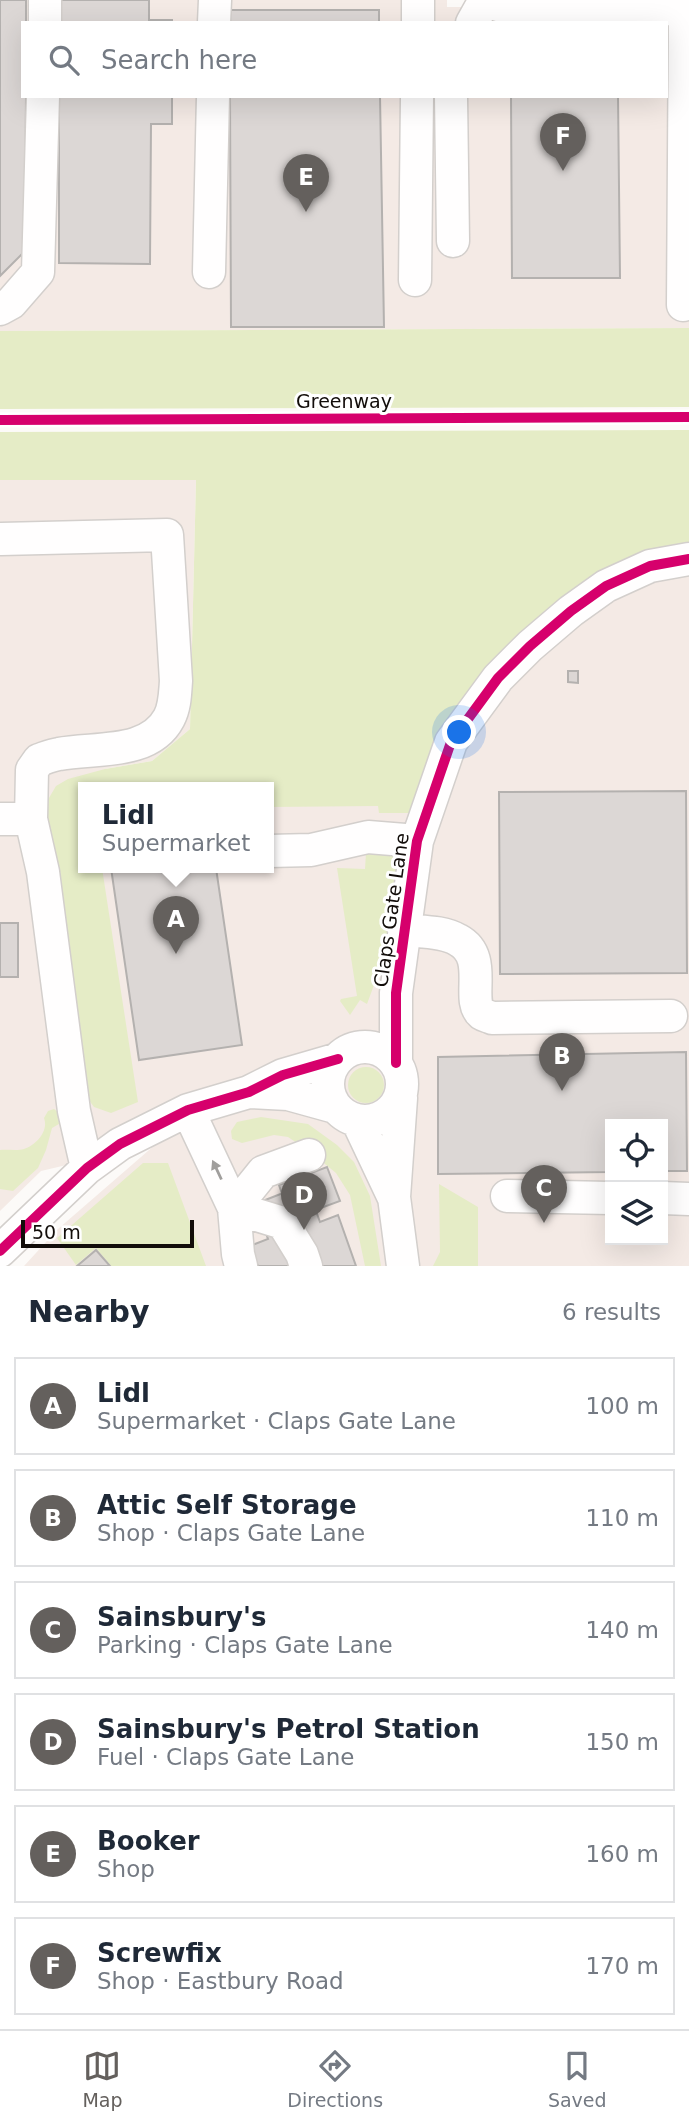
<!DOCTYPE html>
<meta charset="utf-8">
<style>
:root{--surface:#fff;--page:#f6f6f7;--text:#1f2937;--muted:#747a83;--line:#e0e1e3;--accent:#64605d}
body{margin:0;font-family:"DejaVu Sans",sans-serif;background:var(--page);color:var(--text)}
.controls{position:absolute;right:21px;bottom:21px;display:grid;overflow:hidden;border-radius:0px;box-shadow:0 7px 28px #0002}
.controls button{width:63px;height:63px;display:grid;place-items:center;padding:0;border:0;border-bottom:2px solid var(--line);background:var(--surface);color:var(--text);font:35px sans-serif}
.scale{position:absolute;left:21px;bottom:18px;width:173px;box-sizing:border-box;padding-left:7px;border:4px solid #120d0a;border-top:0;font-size:19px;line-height:24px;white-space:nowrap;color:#120d0a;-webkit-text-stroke:5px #fff;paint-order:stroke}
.you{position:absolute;left:460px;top:733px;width:24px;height:24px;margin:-18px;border:5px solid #fff;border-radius:50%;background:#1a73e8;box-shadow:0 0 0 10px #1a73e833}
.badge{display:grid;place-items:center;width:46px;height:46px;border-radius:50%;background:var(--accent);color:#fff;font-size:23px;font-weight:700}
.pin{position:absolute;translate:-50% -58px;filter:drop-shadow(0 2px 4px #0008)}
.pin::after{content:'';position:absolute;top:37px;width:24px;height:21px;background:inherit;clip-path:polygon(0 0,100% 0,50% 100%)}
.popup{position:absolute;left:78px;top:782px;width:196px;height:91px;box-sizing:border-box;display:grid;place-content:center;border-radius:0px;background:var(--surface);filter:drop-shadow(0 2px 5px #0005);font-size:23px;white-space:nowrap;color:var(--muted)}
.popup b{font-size:26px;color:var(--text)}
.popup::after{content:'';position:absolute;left:50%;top:100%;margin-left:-14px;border:14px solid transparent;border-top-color:var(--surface)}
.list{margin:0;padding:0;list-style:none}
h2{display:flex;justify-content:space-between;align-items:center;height:91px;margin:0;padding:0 28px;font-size:30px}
h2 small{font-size:23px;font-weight:400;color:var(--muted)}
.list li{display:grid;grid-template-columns:46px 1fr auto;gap:21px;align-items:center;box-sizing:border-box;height:98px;margin:0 14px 14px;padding:0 14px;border:2px solid var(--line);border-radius:0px}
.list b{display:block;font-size:26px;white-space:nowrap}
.list p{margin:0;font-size:23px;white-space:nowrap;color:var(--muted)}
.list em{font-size:23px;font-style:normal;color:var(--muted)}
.icon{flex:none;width:38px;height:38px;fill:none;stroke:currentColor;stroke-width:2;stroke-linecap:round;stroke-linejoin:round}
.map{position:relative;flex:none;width:689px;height:1266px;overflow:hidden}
.search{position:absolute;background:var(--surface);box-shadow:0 7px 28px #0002;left:21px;right:21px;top:21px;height:77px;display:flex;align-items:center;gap:18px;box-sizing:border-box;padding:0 24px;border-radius:0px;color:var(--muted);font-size:26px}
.sheet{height:763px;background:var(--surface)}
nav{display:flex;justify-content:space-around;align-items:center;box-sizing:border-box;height:98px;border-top:2px solid var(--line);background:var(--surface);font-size:19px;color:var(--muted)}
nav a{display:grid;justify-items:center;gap:4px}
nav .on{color:var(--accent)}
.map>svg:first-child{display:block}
.built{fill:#f4eae5;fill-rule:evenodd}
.green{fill:#e5ecc6}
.building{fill:#dcd7d5;stroke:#b4b1af;stroke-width:2}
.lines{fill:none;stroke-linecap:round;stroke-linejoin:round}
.minor-casing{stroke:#d3cfcc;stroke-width:35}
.minor{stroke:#fffefe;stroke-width:32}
.cycleway-casing{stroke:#fff;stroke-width:15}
.cycleway{stroke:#d6006c;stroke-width:10}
.oneway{fill:#a09e9c}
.labels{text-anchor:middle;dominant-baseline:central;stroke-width:6;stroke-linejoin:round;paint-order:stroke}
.street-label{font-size:19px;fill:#120d0a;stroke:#fff}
</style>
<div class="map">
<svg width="689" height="1266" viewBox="0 0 689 1266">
<rect width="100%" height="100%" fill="#fcfaf8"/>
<!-- built -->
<path class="built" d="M 0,0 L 447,0 L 447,7 L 464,7 L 488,23 L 23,23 L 23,96 L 666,96 L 666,29 L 689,29 L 689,328 L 0,331 Z
M 196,479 L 190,729 L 152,761 L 105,769 L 430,771 L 492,665 L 689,549 L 689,1266 L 24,1266 L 58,1229 L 156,1144 L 41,1171 L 0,1211 L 0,480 ZM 83,788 L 269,788 L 269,868 L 83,868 ZM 610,1124 L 663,1124 L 663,1240 L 610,1240 Z"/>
<!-- green -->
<path class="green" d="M 689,328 L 689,407 L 0,409 L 0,331 Z
M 689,430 L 689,549 L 583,590 L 413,813 L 379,813 L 378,806 L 269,807 L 269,788 L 83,788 L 83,868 L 102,868 L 138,1102 L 111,1113 L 94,1107 L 83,1092 L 67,982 L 46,803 L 56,786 L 68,779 L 105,769 L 152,761 L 190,729 L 196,480 L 0,480 L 0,432 Z
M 366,853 C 379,853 394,850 399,864 L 385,955 L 367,1004 L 360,1000 L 350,1015 L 340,1001 L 341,999 L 357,996 L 337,868 L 365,869 Z
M348 1085a18 18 0 1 1 36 0a18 18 0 1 1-36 0Z
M 54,1109 L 58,1112 L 59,1124 L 52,1128 L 46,1150 L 38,1168 L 13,1191 L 0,1189 L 0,1150 C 7,1149 17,1151 24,1149 C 36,1145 49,1131 44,1118 L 48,1111 Z
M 261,1117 L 308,1124 L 337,1145 L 354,1162 L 370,1196 L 381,1266 L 365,1266 L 350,1195 L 336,1173 L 309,1151 L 288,1137 L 274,1135 L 242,1143 L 232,1139 L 231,1131 L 237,1122 Z
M 143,1163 L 168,1163 L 206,1266 L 111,1266 L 96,1248 L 76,1265 L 57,1238 Z
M 439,1184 L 478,1207 L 478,1266 L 433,1266 L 440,1252 Z"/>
<!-- building -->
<path class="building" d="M 0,0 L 26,0 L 26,23 L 23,23 L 23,96 L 26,96 L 25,251 L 0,276 Z
M 60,0 L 149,0 L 149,20 L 172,20 L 172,23 L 60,23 Z
M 230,10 L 379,10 L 379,23 L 230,23 Z
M 59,96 L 172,96 L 172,124 L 151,124 L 150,264 L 59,263 Z
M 230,96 L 380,96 L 384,327 L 231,327 Z
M 511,96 L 618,96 L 620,278 L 512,278 Z
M 568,671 L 578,671 L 578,683 L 568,682 Z
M 686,791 L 687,973 L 500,974 L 499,792 Z
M 111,868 L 216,868 L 242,1045 L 139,1060 Z
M 0,923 L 18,923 L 18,977 L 0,977 Z
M 686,1052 L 687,1171 L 663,1171 L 663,1124 L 610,1124 L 610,1172 L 438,1174 L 438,1057 Z
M 327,1167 L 340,1201 L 291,1219 L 279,1185 Z
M 306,1184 L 320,1222 L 338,1215 L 356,1266 L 258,1266 L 250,1246 L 268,1239 L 255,1204 Z
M 96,1250 L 110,1266 L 77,1266 Z"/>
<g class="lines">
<defs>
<path id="minor" d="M 488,0 L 491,3 L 515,10 L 689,9
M 45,23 L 45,0
M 214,23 L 215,0
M 418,23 L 418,0
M 472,23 L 485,0
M 451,96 L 453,241
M 209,272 L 213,96
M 415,280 L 417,96
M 683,305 L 685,9
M 0,309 L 11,303 L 38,272 L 43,96
M 1,539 L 167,535 L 176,681 C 175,694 175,707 169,718 C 149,756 94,747 59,754 C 52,755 45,758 39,760 L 32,770 L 31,819 L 43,872 L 74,1111 L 87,1168
M 0,819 L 31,819
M 269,851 L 311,850 L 368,837 L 417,841
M 404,930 C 421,932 443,931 458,940 C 490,957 465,1000 482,1014 C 485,1016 488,1016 492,1018 L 671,1016
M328 1084a37 37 0 1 1 74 0a37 37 0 1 1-74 0Z
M 396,1063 L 396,993 L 417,841 L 451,742 L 498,678 L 530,646 L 571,611 L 606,586 L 650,566 L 689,559
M 250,1092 L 288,1094 L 335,1107
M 401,1098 L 394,1197 L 403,1266
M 188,1110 L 234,1208 L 283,1223 L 302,1254 L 306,1266
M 358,1122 L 393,1196
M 507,1196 L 610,1198
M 663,1198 L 689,1199
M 0,1251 L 87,1168 L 120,1144 L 188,1110 L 249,1092 L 283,1075 L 338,1059
M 241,1266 L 238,1254 L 234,1208 L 263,1172 L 309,1155"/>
</defs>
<!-- minor casing -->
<use href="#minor" class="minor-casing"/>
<!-- minor -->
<use href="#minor" class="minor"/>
<defs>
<path id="cycleway" d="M 0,420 L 689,417
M 396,1063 L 396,993 L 417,841 L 451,742 L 498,678 L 530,646 L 571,611 L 606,586 L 650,566 L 689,559
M 0,1251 L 87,1168 L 120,1144 L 188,1110 L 249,1092 L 283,1075 L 338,1059"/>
</defs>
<!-- cycleway casing -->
<use href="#cycleway" class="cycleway-casing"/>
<!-- cycleway -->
<use href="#cycleway" class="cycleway"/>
</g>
<!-- one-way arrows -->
<defs><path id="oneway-solid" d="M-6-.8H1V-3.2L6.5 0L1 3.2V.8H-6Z" transform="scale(1.75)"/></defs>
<use class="oneway" href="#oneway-solid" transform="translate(217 1170) rotate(-115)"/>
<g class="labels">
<!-- street labels -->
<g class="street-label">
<text x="344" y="401">Greenway</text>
<text transform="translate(391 910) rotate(-82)">Claps Gate Lane</text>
</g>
</g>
</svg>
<div class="controls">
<button><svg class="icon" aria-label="locate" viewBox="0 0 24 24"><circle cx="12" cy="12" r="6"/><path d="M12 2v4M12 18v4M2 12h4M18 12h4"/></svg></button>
<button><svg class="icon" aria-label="layers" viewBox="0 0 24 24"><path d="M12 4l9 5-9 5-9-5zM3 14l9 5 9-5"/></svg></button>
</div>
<div class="scale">50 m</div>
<div class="you"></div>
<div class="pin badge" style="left:176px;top:954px">A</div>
<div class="popup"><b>Lidl</b>Supermarket</div>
<div class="pin badge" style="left:562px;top:1091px">B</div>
<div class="pin badge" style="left:544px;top:1223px">C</div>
<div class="pin badge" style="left:304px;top:1230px">D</div>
<div class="pin badge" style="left:306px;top:212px">E</div>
<div class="pin badge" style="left:563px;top:171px">F</div>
<div class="search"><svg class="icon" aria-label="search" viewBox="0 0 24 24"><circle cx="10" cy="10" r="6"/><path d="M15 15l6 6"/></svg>Search here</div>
</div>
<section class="sheet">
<h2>Nearby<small>6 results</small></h2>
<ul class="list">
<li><span class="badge">A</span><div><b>Lidl</b><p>Supermarket · Claps Gate Lane</p></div><em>100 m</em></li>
<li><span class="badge">B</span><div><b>Attic Self Storage</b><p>Shop · Claps Gate Lane</p></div><em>110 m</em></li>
<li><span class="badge">C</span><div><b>Sainsbury's</b><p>Parking · Claps Gate Lane</p></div><em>140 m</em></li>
<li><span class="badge">D</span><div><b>Sainsbury's Petrol Station</b><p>Fuel · Claps Gate Lane</p></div><em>150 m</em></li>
<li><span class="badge">E</span><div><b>Booker</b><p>Shop</p></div><em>160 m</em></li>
<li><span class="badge">F</span><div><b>Screwfix</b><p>Shop · Eastbury Road</p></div><em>170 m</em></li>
</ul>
</section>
<nav>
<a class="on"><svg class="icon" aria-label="map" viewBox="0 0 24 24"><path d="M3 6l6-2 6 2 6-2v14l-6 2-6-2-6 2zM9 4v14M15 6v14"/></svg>Map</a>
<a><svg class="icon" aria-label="directions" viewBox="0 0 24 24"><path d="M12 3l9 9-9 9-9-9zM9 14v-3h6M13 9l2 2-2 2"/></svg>Directions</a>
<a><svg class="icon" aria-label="saved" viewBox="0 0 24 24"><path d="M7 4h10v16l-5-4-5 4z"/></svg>Saved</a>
</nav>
